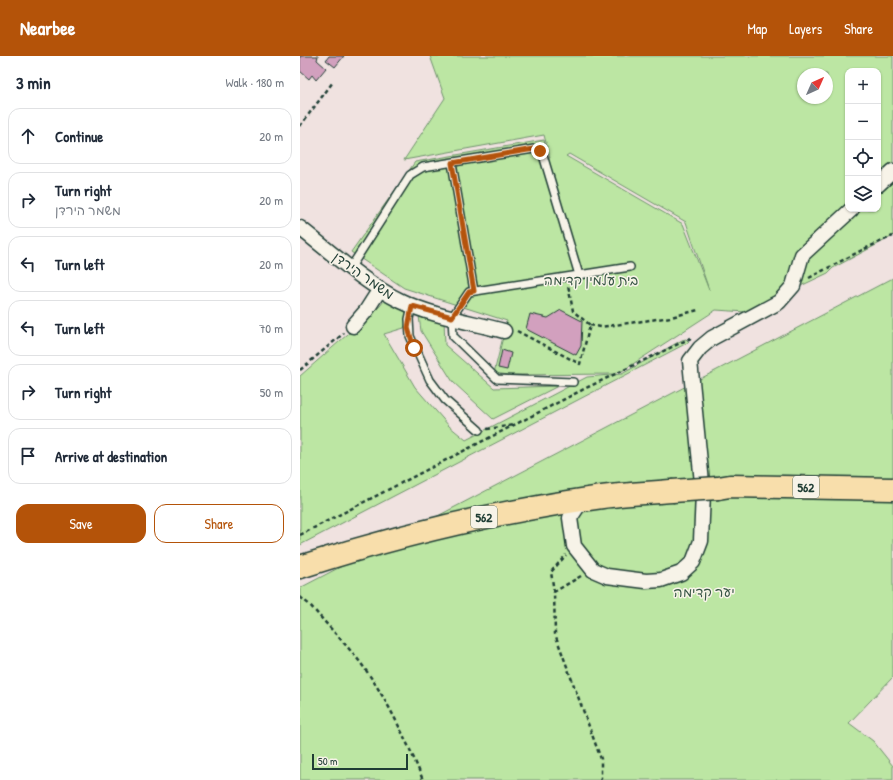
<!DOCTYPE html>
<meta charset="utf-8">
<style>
:root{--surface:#fff;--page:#f6f6f7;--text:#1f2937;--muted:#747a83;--line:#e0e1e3;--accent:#b45309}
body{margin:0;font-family:"Patrick Hand","Playpen Sans Hebrew",sans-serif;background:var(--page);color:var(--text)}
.controls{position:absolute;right:12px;top:12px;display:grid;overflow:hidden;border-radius:8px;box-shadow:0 1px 3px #0004}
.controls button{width:36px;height:36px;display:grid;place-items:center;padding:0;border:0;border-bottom:1px solid var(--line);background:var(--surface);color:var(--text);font:20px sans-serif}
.compass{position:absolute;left:497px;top:12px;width:36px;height:36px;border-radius:50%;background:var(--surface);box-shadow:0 1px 3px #0004;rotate:45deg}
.scale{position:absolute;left:12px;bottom:10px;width:96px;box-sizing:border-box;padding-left:4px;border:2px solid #1f3d34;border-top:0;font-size:11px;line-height:14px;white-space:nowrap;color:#1f3d34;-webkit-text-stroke:3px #f7f3e8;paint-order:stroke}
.stop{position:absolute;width:12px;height:12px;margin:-9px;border:3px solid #b45309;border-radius:50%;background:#fff}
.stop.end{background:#b45309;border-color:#fff;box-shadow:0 1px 4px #0008}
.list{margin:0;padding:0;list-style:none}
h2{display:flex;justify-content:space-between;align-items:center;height:52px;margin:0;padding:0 16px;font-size:17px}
h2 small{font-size:13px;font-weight:400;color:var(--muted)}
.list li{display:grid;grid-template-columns:26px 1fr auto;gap:12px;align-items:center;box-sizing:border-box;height:56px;margin:0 8px 8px;padding:0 8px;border:1px solid var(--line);border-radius:12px}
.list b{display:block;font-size:15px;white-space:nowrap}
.list p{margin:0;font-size:13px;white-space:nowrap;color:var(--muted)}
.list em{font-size:13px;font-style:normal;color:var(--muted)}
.actions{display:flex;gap:8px;padding:12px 16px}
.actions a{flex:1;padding:9px 0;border:1px solid var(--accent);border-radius:12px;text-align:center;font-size:14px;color:var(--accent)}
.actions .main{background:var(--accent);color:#fff}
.icon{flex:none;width:22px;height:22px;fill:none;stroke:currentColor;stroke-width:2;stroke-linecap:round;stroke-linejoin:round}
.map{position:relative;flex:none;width:593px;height:724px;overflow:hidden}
header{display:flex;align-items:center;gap:24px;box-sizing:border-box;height:56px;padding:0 20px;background:var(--accent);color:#fff}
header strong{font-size:19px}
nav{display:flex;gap:22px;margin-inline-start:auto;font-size:14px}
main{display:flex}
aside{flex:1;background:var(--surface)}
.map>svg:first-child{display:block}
.green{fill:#bce6a3;stroke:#6e926c;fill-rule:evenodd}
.building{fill:#d2a0be;stroke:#1f3d34}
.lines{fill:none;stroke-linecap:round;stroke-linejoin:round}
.service-casing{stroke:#1f3d34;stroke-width:10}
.minor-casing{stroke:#1f3d34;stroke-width:17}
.primary-casing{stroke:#1f3d34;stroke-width:25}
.path{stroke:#1f3d34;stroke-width:2.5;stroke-dasharray:4 3;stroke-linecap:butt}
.service{stroke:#f7f3e8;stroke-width:7}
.minor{stroke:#f7f3e8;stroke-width:14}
.primary{stroke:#f8deab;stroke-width:22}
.primary-bridge-casing{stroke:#1f3d34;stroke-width:25;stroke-linecap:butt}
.primary-bridge{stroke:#f8deab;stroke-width:22}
.route{stroke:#b45309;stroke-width:5}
.labels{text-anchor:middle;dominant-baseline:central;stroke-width:3;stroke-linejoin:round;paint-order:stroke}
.shield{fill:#f7f3e8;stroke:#60746a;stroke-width:1}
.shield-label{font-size:13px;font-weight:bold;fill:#1f3d34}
.street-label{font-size:14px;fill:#1f3d34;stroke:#f7f3e8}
.park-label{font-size:14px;fill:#375645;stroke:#f7f3e8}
</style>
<header>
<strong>Nearbee</strong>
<nav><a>Map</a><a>Layers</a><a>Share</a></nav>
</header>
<main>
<aside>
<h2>3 min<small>Walk · 180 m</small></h2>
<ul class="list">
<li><svg class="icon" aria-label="ahead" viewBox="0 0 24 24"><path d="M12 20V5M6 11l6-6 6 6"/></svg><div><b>Continue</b></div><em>20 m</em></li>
<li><svg class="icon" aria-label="right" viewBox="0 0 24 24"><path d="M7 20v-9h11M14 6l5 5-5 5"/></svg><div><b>Turn right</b><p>משמר הירדן</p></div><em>20 m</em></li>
<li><svg class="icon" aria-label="left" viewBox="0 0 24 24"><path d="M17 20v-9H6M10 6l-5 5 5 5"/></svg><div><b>Turn left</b></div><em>20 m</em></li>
<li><svg class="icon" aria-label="left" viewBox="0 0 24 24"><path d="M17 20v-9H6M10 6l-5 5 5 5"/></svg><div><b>Turn left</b></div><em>70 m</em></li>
<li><svg class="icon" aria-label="right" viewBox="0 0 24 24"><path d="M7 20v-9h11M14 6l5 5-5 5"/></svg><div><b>Turn right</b></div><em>50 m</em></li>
<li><svg class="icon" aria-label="arrive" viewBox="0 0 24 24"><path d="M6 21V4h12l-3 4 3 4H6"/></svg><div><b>Arrive at destination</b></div></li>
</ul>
<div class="actions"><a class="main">Save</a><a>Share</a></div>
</aside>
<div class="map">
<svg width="593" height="724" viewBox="0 0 593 724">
<rect width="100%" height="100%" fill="#f0e2e0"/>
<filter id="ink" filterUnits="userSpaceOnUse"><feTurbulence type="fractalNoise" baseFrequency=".025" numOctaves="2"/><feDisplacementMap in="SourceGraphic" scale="8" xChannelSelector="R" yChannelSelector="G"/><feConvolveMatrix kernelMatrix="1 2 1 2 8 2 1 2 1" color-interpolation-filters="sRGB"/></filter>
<g filter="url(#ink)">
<!-- green -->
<path class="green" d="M 130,0 L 593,0 L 593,180 L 533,212 L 528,217 L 446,256 L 416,254 L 322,315 L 313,318 L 209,319 L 194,317 L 207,265 L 104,232 L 51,196 L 115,106 L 244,84 L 248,102 L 250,102 L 244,79 L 104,104 L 145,42 ZM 548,15 L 578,15 L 578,153 L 548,153 ZM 503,18 L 527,18 L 527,42 L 503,42 ZM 269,98 L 386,166 L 409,234 L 383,168 L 266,100 Z
M 593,222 L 593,621 L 549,667 L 573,685 L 593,710 L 593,724 L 0,724 L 0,532 Z
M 87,241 L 110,256 L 104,272 L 84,278 L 115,331 L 149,370 L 166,384 L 287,321 L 322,318 L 382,284 L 386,283 L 389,286 L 0,489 L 0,320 L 80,250 Z
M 119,260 L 144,264 L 145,289 L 194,332 L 258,330 L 193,363 L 153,326 L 121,275 Z"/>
<!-- building -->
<path class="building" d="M 0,0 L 18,0 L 17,4 L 26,12 L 16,24 L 12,19 L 9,23 L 0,15 Z
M 29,0 L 44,0 L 35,11 L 26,4 Z
M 261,254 L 282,265 L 281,290 L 276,299 L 226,273 L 230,258 L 248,262 Z
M 202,294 L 211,297 L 207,314 L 198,312 Z"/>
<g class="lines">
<defs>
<path id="service" d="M 152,107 L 174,235
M 51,211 L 110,119 L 123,111 L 234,93 L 240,95 L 243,99 L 279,219
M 112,250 L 109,263 L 110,280 L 130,324 L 145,344 L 179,374
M 273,326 L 197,323 L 153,280 L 152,261 L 169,236 L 330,211"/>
<path id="minor" d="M 578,129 L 593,115
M 0,172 C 32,197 64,227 101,245 C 132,260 171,266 204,275
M 53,270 L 66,255 L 80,233
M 282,444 L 270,462 L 274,490 L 293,514 L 307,520 L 330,523 L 346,525 L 361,524 L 381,517 L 393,506 L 401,485 L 403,437 L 390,305 L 400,292 L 412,282 L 479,246 L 493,230 L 502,199 L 552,153"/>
<path id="primary" d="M 418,432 L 430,430 L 593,433
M 0,511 C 99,479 199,455 302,441 C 325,438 349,437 372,435"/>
</defs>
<!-- service casing -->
<use href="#service" class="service-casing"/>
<!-- minor casing -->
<use href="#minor" class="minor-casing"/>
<!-- primary casing -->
<use href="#primary" class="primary-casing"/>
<!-- path -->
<path class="path" d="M 0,70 L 33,26
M 509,222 L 562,194 L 593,180
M 290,269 L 301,271 L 371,261 L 398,254
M 217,275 L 280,308 L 290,269 L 273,255 L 268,229
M 0,314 L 44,277
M 187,373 L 214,369
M 0,479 L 288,331 L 391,282
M 281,520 L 254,536 L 255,578 L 301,703 L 301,724
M 254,536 L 251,516 L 266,499
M 0,541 L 10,549 C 26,568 44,586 60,606 C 87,642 106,683 123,724"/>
<!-- service -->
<use href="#service" class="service"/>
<!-- minor -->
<use href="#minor" class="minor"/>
<!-- primary -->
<use href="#primary" class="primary"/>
<defs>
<path id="primary-bridge" d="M 372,435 L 418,432"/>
</defs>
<!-- primary-bridge casing -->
<use href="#primary-bridge" class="primary-bridge-casing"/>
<!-- primary-bridge -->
<use href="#primary-bridge" class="primary-bridge"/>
</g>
</g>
<g class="lines" filter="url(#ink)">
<!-- route -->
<path class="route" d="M 114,292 L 108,272 L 112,250 L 152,261 L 169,236 L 174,235 L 152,107 L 234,93 L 240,95"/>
</g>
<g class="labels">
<!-- shield labels -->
<g class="shield">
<rect x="493" y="420" width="26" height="22" rx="3"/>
<rect x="171" y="450" width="26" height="22" rx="3"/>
</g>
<g class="shield-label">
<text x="506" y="431">562</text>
<text x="184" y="461">562</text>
</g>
<!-- street labels -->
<g class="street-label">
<text transform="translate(64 219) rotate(35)">משמר הירדן</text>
</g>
<!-- park labels -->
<g class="park-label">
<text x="291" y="223">בית עלמין קדימה</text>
<text x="404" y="535">יער קדימה</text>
</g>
</g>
</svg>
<div class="controls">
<button>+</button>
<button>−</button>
<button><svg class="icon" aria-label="locate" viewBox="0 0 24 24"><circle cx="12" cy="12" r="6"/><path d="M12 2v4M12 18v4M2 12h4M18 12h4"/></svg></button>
<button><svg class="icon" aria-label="layers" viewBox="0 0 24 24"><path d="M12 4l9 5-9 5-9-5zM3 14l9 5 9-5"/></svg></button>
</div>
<svg class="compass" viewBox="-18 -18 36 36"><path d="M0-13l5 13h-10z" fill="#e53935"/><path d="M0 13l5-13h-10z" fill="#747a83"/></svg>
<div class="scale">50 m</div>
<div class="stop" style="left:114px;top:292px"></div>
<div class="stop end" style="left:240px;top:95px"></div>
</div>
</main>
